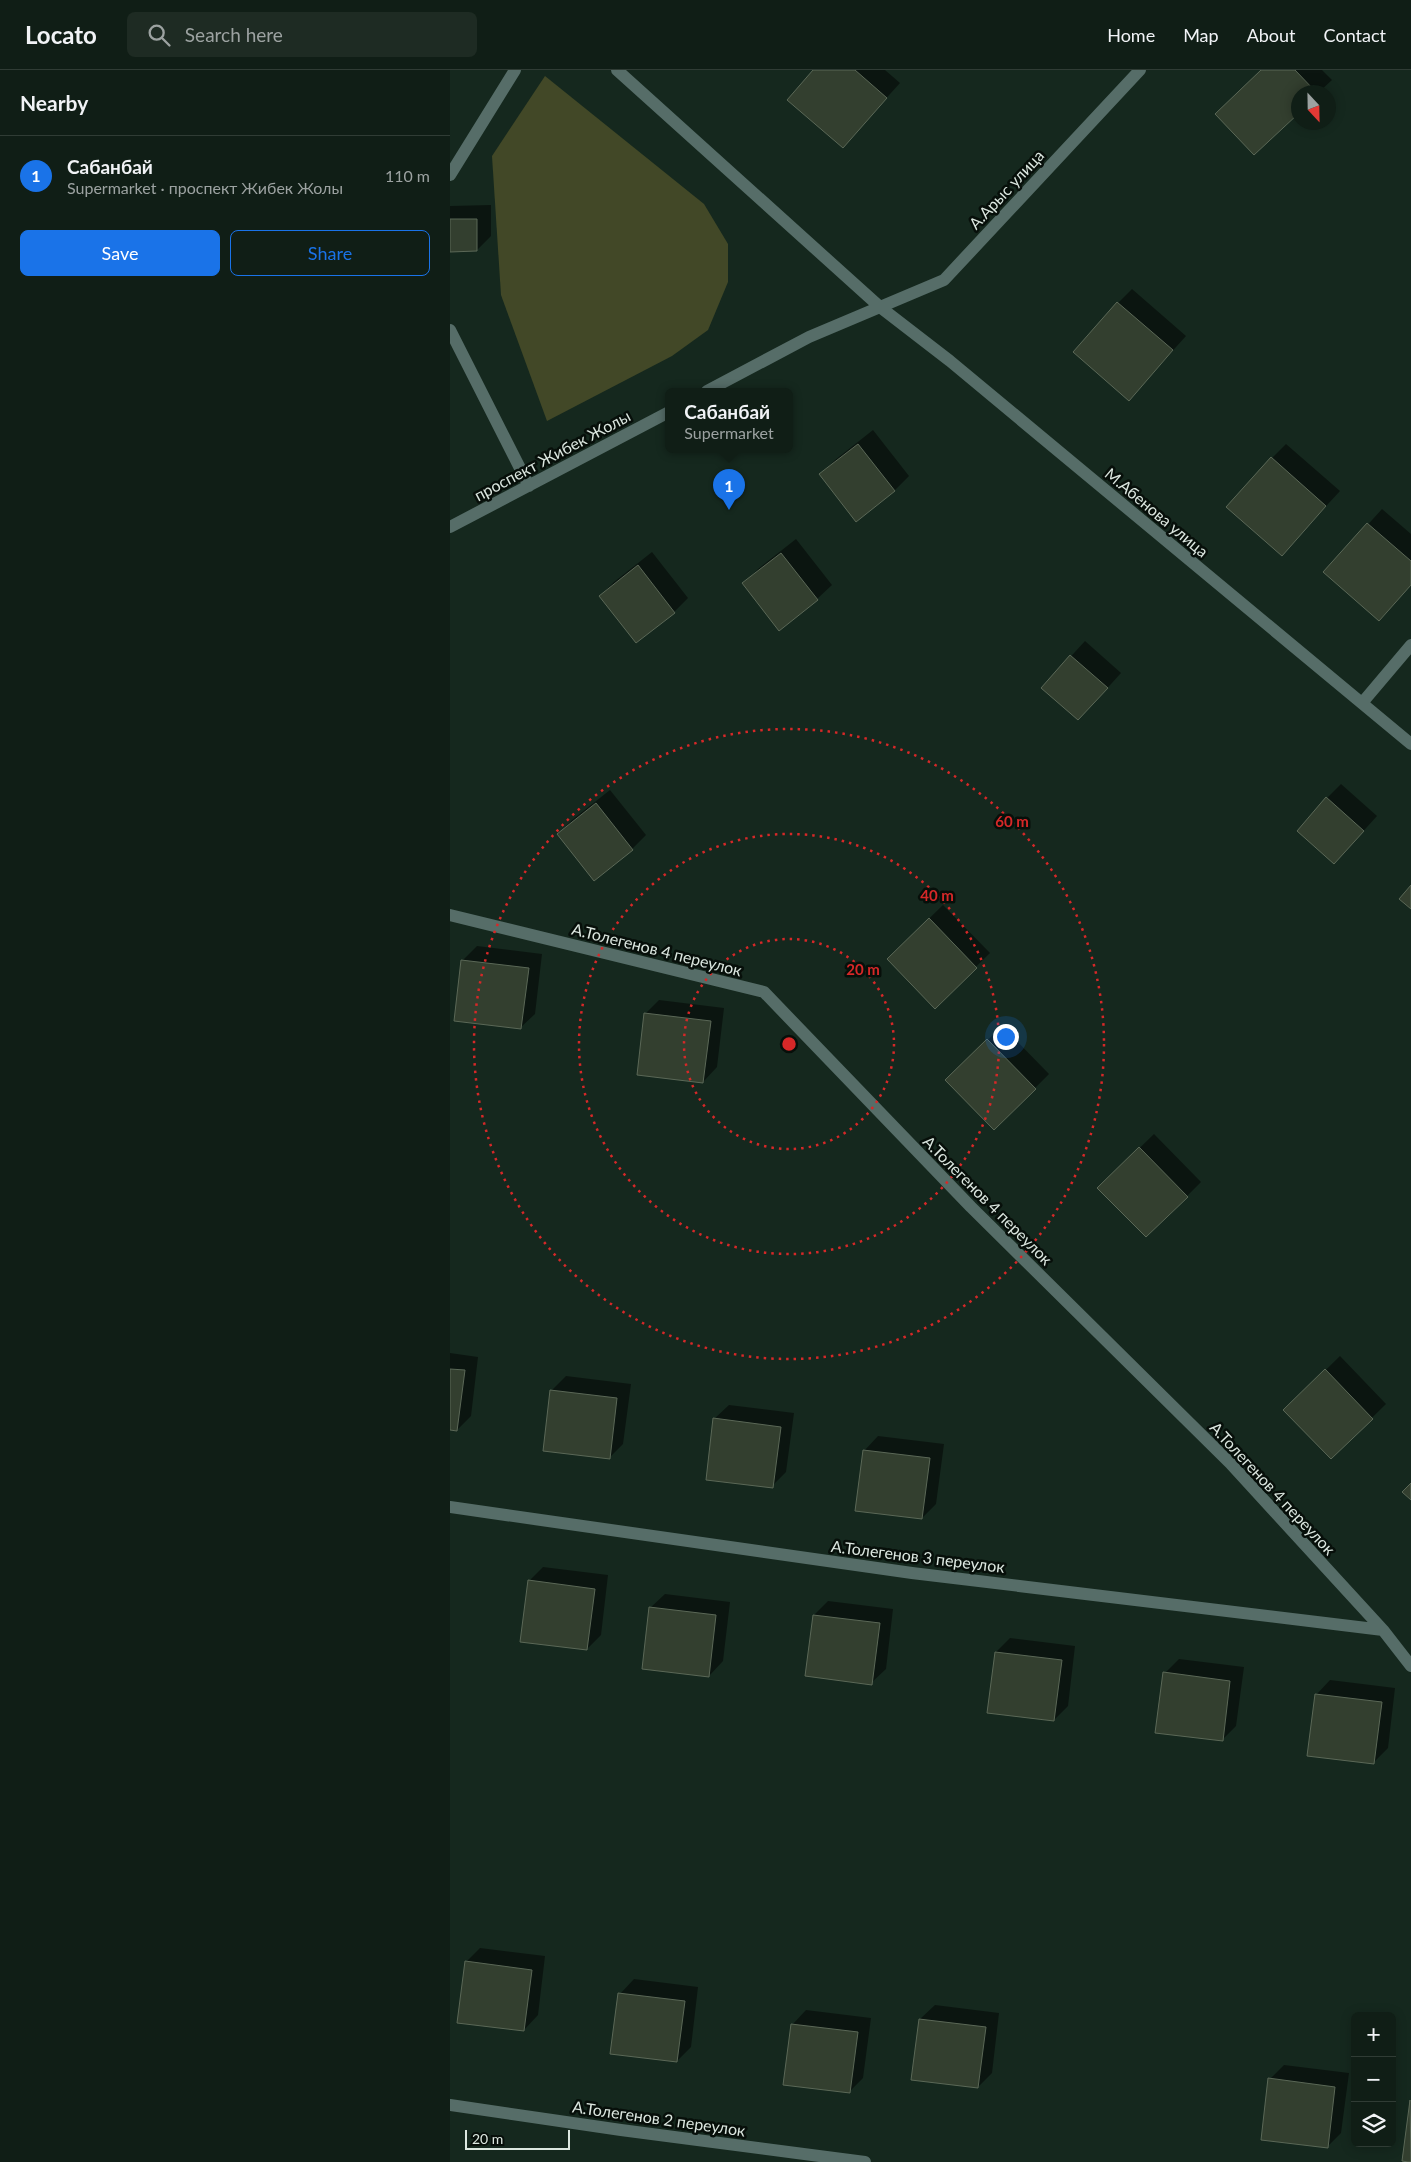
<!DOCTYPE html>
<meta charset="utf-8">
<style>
:root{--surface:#101e16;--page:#1e2b23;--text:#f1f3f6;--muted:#9ca2a1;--line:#303c35;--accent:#1a73e8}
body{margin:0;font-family:Lato,sans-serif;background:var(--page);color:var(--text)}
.controls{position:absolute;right:15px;bottom:15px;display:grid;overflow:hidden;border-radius:8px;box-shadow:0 2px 12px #0003}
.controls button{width:45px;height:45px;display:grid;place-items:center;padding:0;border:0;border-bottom:1px solid var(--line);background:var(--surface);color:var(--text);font:25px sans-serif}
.compass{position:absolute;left:841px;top:15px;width:45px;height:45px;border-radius:50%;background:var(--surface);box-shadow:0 2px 12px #0003;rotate:158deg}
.scale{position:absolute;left:15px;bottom:12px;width:105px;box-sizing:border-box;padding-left:5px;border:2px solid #dce7e0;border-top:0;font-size:14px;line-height:18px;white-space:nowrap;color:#dce7e0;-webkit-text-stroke:4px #070f0a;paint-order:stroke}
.you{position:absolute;left:555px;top:966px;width:18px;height:18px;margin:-12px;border:4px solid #fff;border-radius:50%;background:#1a73e8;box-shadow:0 0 0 8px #1a73e833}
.badge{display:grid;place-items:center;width:32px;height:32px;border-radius:50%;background:var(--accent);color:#fff;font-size:16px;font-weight:700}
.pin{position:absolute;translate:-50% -41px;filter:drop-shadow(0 1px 2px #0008)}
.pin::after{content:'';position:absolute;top:26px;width:18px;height:15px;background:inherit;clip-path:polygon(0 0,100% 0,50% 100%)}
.popup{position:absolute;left:215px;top:318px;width:128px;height:65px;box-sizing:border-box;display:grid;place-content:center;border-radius:8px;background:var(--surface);filter:drop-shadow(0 1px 4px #0005);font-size:16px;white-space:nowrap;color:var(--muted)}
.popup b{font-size:19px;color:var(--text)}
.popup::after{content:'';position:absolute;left:50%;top:100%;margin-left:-10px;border:10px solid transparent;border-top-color:var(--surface)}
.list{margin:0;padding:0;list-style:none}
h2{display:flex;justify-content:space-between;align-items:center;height:65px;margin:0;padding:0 20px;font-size:21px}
h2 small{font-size:16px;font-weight:400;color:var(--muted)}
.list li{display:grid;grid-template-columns:32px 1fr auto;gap:15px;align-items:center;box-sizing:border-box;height:80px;padding:0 20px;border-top:1px solid var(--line)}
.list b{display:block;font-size:19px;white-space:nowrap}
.list p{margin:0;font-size:16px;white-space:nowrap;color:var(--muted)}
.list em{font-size:16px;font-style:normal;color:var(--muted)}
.actions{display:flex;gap:10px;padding:15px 20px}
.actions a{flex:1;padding:11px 0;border:1px solid var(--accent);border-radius:8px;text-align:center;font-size:18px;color:var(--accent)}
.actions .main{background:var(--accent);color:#fff}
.icon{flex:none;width:28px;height:28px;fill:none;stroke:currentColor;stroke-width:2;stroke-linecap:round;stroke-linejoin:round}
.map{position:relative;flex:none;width:961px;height:2092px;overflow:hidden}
header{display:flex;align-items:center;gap:30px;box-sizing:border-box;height:70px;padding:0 25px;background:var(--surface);border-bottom:1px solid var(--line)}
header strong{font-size:24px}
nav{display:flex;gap:28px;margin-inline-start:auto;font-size:18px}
.search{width:350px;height:45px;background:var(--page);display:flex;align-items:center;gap:12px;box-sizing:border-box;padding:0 18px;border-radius:8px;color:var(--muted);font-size:19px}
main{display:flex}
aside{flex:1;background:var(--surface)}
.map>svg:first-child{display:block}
.green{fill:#424827}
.shadow{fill:#0007}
.building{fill:#333f2f;stroke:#5b6857}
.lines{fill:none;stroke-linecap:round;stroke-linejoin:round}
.minor{stroke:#566d68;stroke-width:12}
.ring{fill:none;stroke:#d62828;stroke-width:2.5;stroke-dasharray:2.5 5}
.labels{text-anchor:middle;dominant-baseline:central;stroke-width:5;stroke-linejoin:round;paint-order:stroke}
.street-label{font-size:16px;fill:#dce7e0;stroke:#070f0a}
.centre{fill:#d62828;stroke:#070f0a;stroke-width:2.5}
.ring-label{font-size:15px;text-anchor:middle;font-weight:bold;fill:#d62828;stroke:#070f0a;stroke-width:5;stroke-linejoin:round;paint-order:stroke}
</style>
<header>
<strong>Locato</strong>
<div class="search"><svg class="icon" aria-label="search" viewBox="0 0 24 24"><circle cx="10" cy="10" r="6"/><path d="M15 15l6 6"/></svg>Search here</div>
<nav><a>Home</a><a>Map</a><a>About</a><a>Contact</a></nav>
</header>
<main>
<aside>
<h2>Nearby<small></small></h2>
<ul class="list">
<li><span class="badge">1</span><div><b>Сабанбай</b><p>Supermarket · проспект Жибек Жолы</p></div><em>110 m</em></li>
</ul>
<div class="actions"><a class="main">Save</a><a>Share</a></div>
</aside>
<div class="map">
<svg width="961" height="2092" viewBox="0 0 961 2092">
<rect width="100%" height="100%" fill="#15281e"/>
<!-- green -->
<path class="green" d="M 95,6 L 254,134 L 278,174 L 278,212 L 258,260 L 222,286 L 97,351 L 51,225 L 42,86 Z"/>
<!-- shadow -->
<path class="shadow" d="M 365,0 L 435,0 L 450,13 L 393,76 Z
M 812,0 L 872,0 L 882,10 L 869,22 L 848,22 L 848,42 L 804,84 Z
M 41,135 L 41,166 L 27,180 L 0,180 L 0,136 Z
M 682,219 L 736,266 L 679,329 L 668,233 Z
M 423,360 L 459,406 L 445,420 L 407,450 L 371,404 L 385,390 Z
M 836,374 L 890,421 L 832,484 L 822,388 Z
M 932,439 L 961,464 L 961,515 L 875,502 Z
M 346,469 L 382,515 L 367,529 L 330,559 L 294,514 L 308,499 Z
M 202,482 L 238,528 L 224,542 L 150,526 L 164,512 Z
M 635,571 L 671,603 L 642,635 L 592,618 Z
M 891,714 L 927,746 L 898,778 L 877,728 Z
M 160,720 L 196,765 L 182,779 L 108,764 L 122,750 Z
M 493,835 L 540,883 L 485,937 L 452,875 Z
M 27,876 L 92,884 L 85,944 L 70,958 L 5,950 L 13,890 Z
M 209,930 L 274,938 L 267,997 L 253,1012 L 195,944 Z
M 552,956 L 599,1004 L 585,1018 L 497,1010 Z
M 704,1064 L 751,1112 L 737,1126 L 663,1104 Z
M 0,1283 L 28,1287 L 21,1346 L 7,1360 L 0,1359 Z
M 890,1286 L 936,1334 L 881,1388 L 835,1340 Z
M 116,1306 L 181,1314 L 173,1374 L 159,1388 L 102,1320 Z
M 279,1335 L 344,1343 L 336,1402 L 322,1416 L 264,1349 Z
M 428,1366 L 494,1374 L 486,1434 L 472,1448 L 414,1381 Z
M 93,1497 L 158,1505 L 151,1565 L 137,1579 L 79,1511 Z
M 215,1524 L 280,1532 L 273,1591 L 259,1606 L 200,1538 Z
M 378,1531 L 443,1539 L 436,1599 L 421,1613 L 364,1545 Z
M 560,1568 L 625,1576 L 618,1636 L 604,1650 L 546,1582 Z
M 729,1589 L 794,1597 L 786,1656 L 772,1670 L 715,1603 Z
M 880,1610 L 945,1618 L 938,1678 L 924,1692 L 866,1625 Z
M 30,1878 L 95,1886 L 88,1945 L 74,1960 L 16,1892 Z
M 184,1909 L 248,1917 L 241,1977 L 227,1991 L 170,1924 Z
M 485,1935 L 549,1943 L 542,2003 L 528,2017 L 463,2008 L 470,1949 Z
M 356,1940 L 421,1948 L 413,2008 L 399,2022 L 342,1955 Z
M 834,1995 L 899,2003 L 891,2063 L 877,2077 L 820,2009 Z
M 961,2030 L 961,2091 L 954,2090 Z"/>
<!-- building -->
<path class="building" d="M 363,0 L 405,0 L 437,28 L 393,78 L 337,30 Z
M 811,0 L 845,0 L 866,22 L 848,22 L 848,44 L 804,85 L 765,44 Z
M 0,149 L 27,149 L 27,181 L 0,182 Z
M 667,232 L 723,280 L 679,331 L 623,282 Z
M 408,374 L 445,421 L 406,452 L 369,404 Z
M 821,387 L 876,436 L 832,486 L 776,437 Z
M 917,453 L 961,491 L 961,515 L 929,551 L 873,502 Z
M 331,483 L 368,530 L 329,561 L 292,513 Z
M 188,495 L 225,543 L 186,573 L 149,526 Z
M 620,585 L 658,618 L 628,650 L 591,618 Z
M 876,727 L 914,761 L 884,794 L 847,761 Z
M 146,733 L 183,780 L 144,811 L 107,764 Z
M 961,815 L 961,839 L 949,829 Z
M 479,848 L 527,898 L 485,939 L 437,889 Z
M 11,890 L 79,898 L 71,959 L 4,951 Z
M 194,943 L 261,951 L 253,1013 L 187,1005 Z
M 537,969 L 586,1019 L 544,1060 L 495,1010 Z
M 689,1077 L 738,1127 L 696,1167 L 647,1118 Z
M 0,1299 L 15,1300 L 7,1361 L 0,1360 Z
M 875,1299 L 923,1349 L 881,1389 L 833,1340 Z
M 100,1320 L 167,1328 L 160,1389 L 93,1381 Z
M 263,1348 L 331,1357 L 323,1418 L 256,1410 Z
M 413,1380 L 480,1388 L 472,1449 L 405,1441 Z
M 961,1413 L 961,1430 L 952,1422 Z
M 78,1510 L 145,1519 L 137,1580 L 70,1572 Z
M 199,1537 L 266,1545 L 259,1607 L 192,1599 Z
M 363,1545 L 430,1553 L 422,1615 L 355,1606 Z
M 545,1582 L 612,1590 L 604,1651 L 537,1643 Z
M 713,1602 L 780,1611 L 773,1671 L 705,1663 Z
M 865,1624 L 932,1632 L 924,1694 L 857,1686 Z
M 15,1891 L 82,1900 L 74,1961 L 7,1953 Z
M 168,1923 L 235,1931 L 227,1992 L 160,1984 Z
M 469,1949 L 536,1957 L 528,2018 L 461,2010 Z
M 341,1954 L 408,1962 L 400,2023 L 333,2015 Z
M 818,2008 L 885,2017 L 878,2078 L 811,2070 Z
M 960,2030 L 961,2092 L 958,2092 L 952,2091 Z"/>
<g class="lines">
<!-- minor -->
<path class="minor" d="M 167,0 L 430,237 L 500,291 L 961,674
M 0,105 L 65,0
M 0,260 L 79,416
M 257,321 L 359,267 L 494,210 L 690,0
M 0,457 L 219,342
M 912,633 L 961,575
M 0,845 L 314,922 L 521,1137 L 780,1393 L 933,1560 L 961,1596
M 0,1437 L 462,1503 L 933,1560
M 0,2035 L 171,2060 L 415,2092"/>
</g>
<!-- distance rings -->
<g class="ring">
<circle cx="339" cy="974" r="105"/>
<circle cx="339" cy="974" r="210"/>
<circle cx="339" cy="974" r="315"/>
</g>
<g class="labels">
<!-- street labels -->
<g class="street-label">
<text transform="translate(556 119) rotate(-47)">А.Арыс улица</text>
<text transform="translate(102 385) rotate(-28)">проспект Жибек Жолы</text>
<text transform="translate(707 442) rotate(40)">М.Абенова улица</text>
<text transform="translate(207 879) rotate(14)">А.Толегенов 4 переулок</text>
<text transform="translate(538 1130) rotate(45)">А.Толегенов 4 переулок</text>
<text transform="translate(823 1418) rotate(47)">А.Толегенов 4 переулок</text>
<text transform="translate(468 1486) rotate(7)">А.Толегенов 3 переулок</text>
<text transform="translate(209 2048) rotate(8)">А.Толегенов 2 переулок</text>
</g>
</g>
<circle cx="339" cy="974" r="8" class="centre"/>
<g class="ring-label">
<text x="562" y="757">60 m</text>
<text x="487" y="831">40 m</text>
<text x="413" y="905">20 m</text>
</g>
</svg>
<div class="controls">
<button>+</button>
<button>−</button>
<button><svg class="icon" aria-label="layers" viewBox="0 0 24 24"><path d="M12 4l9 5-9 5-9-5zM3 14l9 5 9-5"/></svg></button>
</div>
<svg class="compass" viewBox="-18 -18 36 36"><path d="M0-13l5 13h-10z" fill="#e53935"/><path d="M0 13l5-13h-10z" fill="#9ca2a1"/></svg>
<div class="scale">20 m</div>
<div class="you"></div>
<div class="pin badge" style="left:279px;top:440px">1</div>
<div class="popup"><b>Сабанбай</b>Supermarket</div>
</div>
</main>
